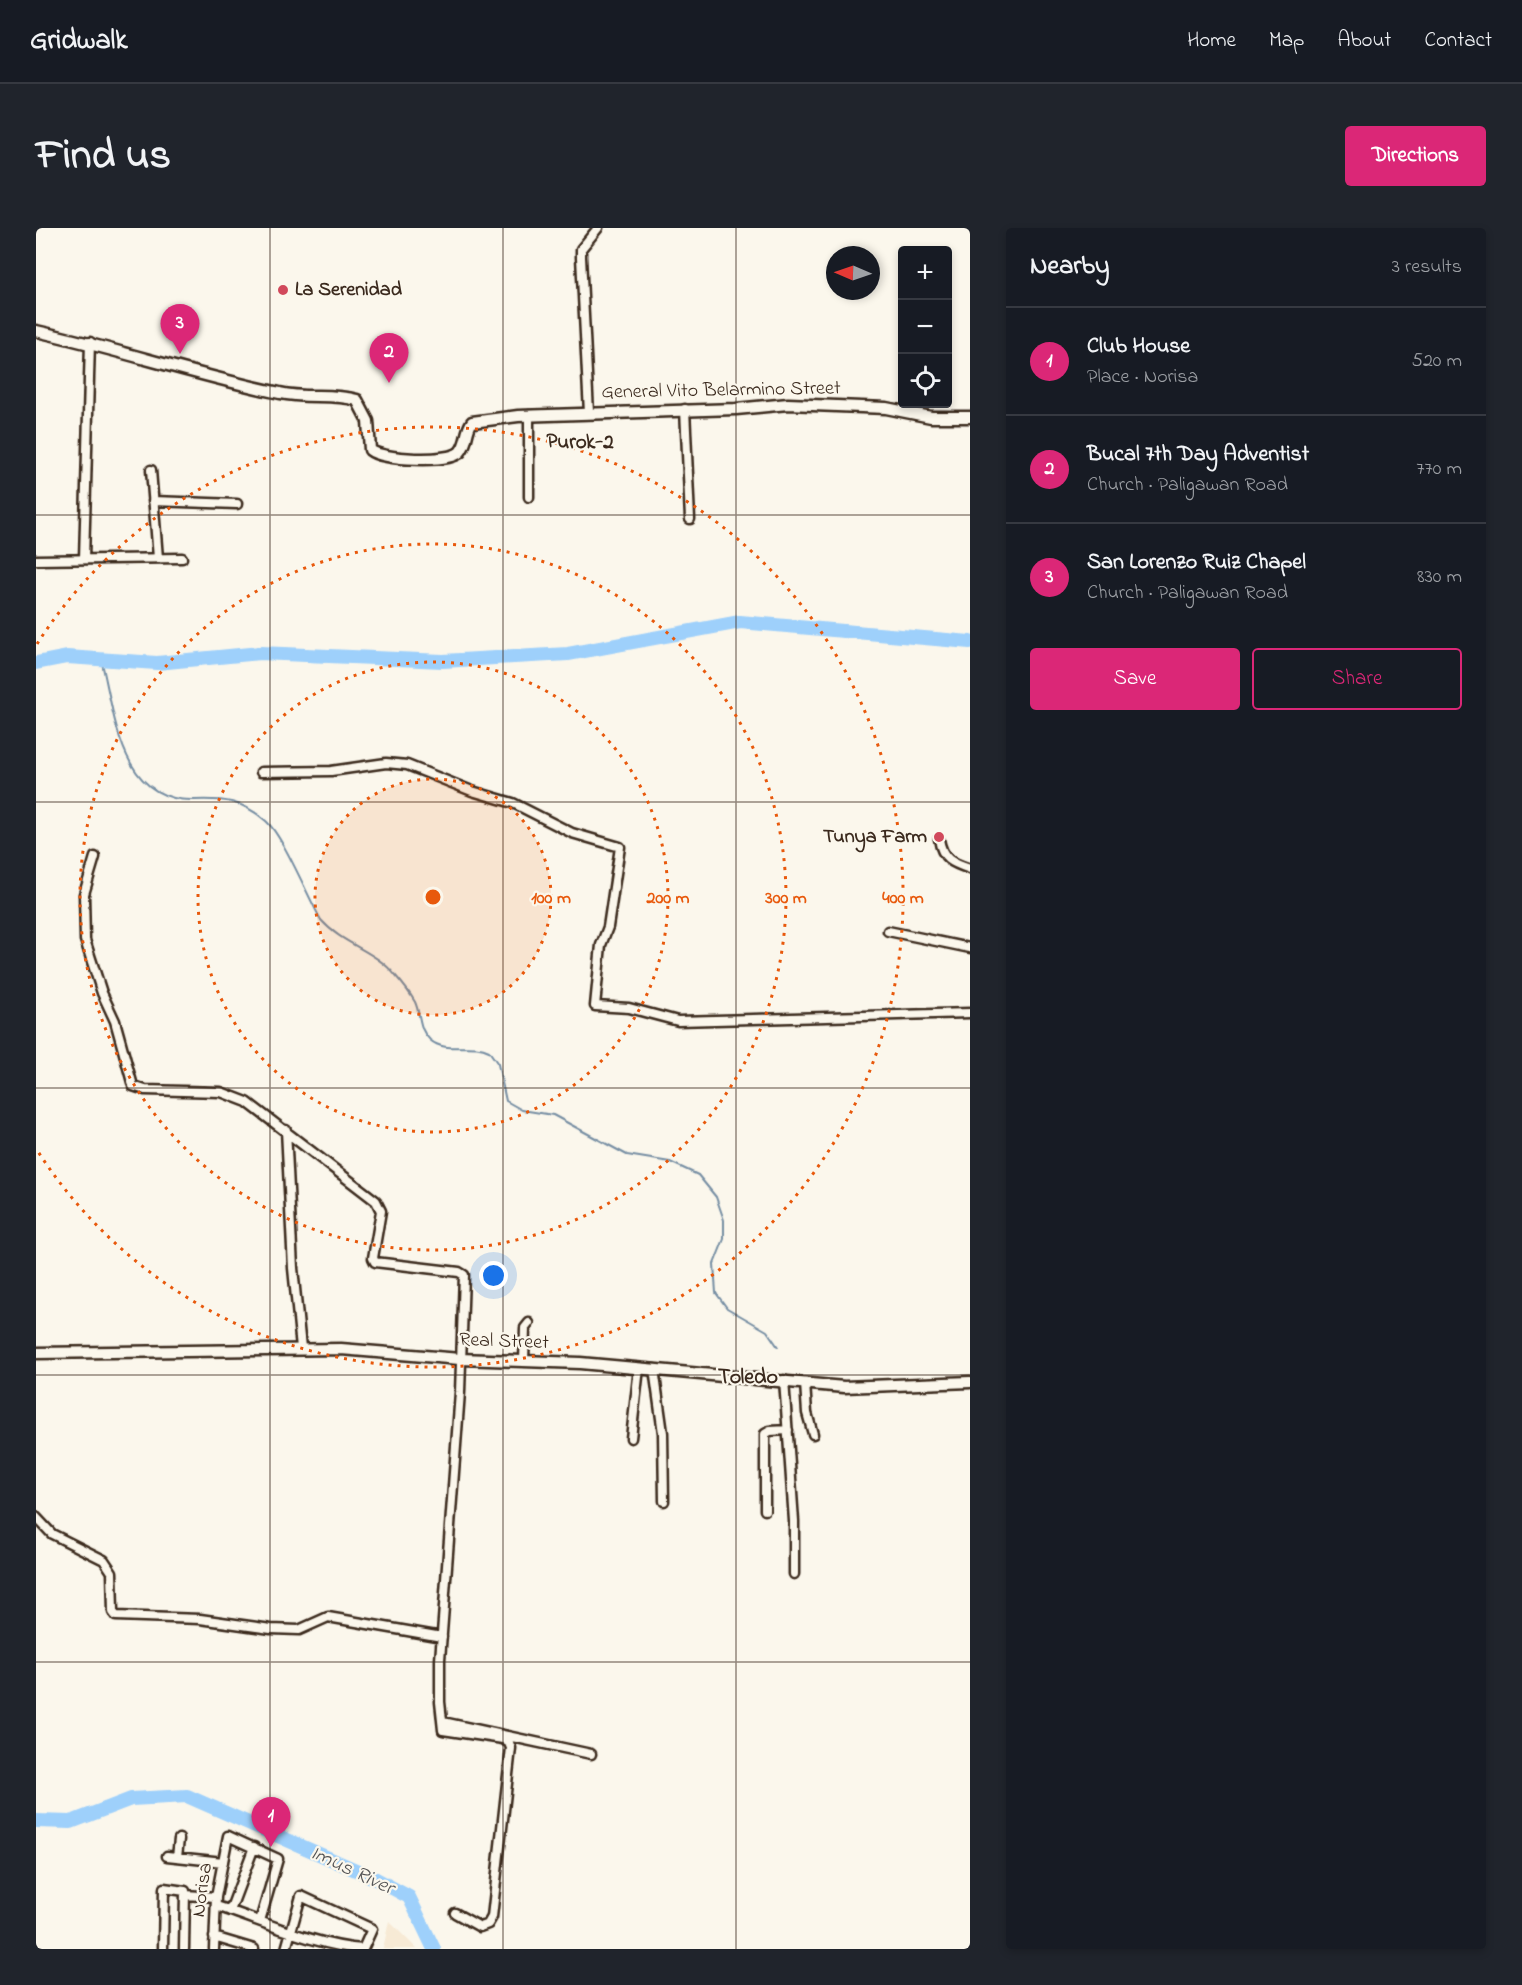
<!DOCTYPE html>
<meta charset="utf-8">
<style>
:root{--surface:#171b24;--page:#20242c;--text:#f1f3f6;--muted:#9ea1a6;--line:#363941;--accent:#db2777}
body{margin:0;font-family:"Indie Flower",sans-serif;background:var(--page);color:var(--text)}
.controls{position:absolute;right:18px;top:18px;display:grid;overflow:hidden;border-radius:6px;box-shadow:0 3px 9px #0003}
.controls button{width:54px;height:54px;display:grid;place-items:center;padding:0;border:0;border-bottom:2px solid var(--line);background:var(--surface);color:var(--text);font:30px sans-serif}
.compass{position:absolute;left:790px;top:18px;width:54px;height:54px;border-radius:50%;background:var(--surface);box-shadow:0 3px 9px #0003;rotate:272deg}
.you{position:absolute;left:458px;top:1048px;width:21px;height:21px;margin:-15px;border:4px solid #fff;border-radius:50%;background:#1a73e8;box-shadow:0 0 0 9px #1a73e833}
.badge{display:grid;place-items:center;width:39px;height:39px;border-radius:50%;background:var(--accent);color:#fff;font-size:20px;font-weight:700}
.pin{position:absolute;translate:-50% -50px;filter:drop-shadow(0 2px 3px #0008)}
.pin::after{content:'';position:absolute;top:32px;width:21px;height:18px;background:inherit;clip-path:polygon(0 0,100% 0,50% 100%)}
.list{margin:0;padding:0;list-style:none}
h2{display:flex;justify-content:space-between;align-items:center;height:78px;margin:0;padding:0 24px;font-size:26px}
h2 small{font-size:20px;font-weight:400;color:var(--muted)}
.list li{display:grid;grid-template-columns:39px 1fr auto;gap:18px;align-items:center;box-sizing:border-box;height:108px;padding:0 24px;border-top:2px solid var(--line)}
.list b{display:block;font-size:22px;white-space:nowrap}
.list p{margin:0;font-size:20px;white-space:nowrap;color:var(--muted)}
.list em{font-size:20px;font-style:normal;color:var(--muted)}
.actions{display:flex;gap:12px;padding:18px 24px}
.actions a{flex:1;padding:14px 0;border:2px solid var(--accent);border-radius:6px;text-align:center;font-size:21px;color:var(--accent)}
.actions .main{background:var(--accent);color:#fff}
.icon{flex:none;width:33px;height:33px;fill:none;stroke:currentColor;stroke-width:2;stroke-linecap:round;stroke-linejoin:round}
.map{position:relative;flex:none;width:934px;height:1721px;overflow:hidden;border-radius:6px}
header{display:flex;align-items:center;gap:36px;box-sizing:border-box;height:84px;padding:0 30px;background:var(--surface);border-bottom:2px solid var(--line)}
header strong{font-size:28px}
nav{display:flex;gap:33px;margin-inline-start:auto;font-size:21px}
.intro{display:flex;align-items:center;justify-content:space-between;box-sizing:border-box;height:144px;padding:0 36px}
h1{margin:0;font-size:42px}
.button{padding:15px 27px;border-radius:6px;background:var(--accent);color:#fff;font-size:21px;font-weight:700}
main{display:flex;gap:36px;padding:0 36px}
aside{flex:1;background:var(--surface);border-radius:6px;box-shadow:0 3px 9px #0003}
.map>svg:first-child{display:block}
.built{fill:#f7ead5}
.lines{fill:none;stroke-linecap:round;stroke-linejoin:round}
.stream{stroke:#768ea3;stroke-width:2}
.river{stroke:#9ed0fb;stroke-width:14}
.minor-casing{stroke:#3b2a1e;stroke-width:13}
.tertiary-casing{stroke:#3b2a1e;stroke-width:15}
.minor{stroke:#fbf7ec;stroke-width:8}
.tertiary{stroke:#fbf7ec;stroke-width:10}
.grid{fill:none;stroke:#3b2a1e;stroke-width:1.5;stroke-opacity:0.55}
.ring{fill:none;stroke:#e8590c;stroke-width:3;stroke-dasharray:3 6}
.poi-dot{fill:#d1495b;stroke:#fbf7ec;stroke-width:2}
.labels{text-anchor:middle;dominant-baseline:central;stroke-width:4.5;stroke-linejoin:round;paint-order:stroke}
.poi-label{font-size:20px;font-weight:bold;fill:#3b2a1e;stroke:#fbf7ec;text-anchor:start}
.street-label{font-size:20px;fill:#3b2a1e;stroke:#fbf7ec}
.neighbourhood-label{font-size:21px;font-weight:bold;fill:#3b2a1e;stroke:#fbf7ec}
.water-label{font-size:21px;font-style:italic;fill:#545455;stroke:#fbf7ec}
.quarter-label{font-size:22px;font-weight:bold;fill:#3b2a1e;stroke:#fbf7ec}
.centre{fill:#e8590c;stroke:#fbf7ec;stroke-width:3}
.ring-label{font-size:18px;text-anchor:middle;font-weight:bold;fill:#e8590c;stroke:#fbf7ec;stroke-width:4.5;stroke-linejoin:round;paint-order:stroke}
</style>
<header>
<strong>Gridwalk</strong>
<nav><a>Home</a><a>Map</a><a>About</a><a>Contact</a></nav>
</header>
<div class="intro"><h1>Find us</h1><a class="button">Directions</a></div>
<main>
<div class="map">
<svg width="934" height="1721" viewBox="0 0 934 1721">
<rect width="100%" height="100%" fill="#fbf7ec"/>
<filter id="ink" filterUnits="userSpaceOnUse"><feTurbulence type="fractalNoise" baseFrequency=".0167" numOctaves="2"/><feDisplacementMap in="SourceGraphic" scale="12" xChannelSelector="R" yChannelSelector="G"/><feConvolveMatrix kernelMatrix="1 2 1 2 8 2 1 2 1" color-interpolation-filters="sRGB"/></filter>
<g filter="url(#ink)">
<!-- built -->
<path class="built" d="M 353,1693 L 381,1721 L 347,1721 Z"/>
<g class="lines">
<!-- stream -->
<path class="stream" d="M 65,431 C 79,485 83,574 158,572 C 188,571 206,572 230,593 C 247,608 272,669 285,692 C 307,717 339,722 359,747 C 366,755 374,765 379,774 C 385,787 382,801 394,812 C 410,826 436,814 453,823 L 462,836 L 470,873 L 486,882 L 517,887 L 591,927 L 634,934 L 662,947 L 680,969 L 688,992 L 688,1011 L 678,1036 L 680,1065 L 691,1080 L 731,1103 L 742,1119"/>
<!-- river -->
<path class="river" d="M 0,435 L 31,429 L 121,435 L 224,425 L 407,433 L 532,426 L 704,394 L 934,414
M 0,1593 L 35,1594 L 95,1571 L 151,1568 L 338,1650 L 373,1669 L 398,1721"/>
<defs>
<path id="minor" d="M 649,181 L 654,291
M 553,185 L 545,29 L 545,21 L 562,0
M 115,242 L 122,330
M 493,269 L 493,187
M 117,273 L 201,276
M 48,331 L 54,114
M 0,332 L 146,330
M 225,544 L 295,543 L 350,535 L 371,537 L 436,563 L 477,575 L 536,605 L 584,619 L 572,699 L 565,717 L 559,778 L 593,780 L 642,793 L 934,785
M 903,611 C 906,631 916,635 934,641
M 59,629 L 48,666 L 49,712 L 66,765 L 79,793 L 97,858 L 109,862 L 185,864 L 211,874 L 340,973 L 345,983 L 337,1030 L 339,1034 L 423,1044 L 428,1047 L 424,1164 L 404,1432 L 404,1474 L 407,1502 L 467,1511 L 473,1515 L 475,1520 L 456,1689 L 452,1696 L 444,1699 L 419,1685
M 852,703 L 934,720
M 250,902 L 257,1040 L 265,1120
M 488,1133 L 489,1100 L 493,1095
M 618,1141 L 627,1205 L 628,1273
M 748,1152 L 758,1293 L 758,1346
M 769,1155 L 771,1185 L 777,1206
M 595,1210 L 603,1140
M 729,1282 L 729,1206 L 734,1203 L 752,1202
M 0,1289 L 16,1306 L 68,1332 L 76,1344 L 77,1384 L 80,1388 L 164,1391 L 235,1401 L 263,1402 L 292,1389 L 406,1409
M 407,1494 L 555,1526
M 131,1628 L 187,1634
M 141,1629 L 143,1611
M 149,1667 L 180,1669
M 180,1678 C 224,1692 283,1719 327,1721 L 336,1701 L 265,1668 L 250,1721
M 194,1683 L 218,1619
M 178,1709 L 218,1721
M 127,1721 L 128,1660 L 149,1663 L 148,1721
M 178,1721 L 180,1669 L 192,1608 L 242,1631 L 224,1693"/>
<path id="tertiary" d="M 0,103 C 82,121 162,148 244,165 C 270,171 296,165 321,172 L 332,193 L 334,222 C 346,232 413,235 424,224 C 432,215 429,204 436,194 L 482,188 L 700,181 L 752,176 L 850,180 L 895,189 L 934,189
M 0,1125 L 305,1121 L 424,1131 L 544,1135 L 808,1159 L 934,1154"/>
</defs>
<!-- minor casing -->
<use href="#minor" class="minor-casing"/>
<!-- tertiary casing -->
<use href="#tertiary" class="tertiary-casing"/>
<!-- minor -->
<use href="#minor" class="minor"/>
<!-- tertiary -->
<use href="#tertiary" class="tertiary"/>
</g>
</g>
<!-- grid -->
<path class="grid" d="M 234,0 L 234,1721M 467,0 L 467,1721M 700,0 L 700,1721M 0,287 L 934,287M 0,574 L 934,574M 0,860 L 934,860M 0,1147 L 934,1147M 0,1434 L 934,1434"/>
<!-- distance rings -->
<circle cx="397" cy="669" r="118" fill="#e8590c" fill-opacity=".12"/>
<g class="ring">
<circle cx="397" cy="669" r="118"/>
<circle cx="397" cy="669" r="235"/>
<circle cx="397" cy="669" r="353"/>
<path d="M1 416A470 470 0 1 1 1 922"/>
</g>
<!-- markers -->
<g class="poi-dot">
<circle cx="247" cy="62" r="6"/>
<circle cx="903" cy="609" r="6"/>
</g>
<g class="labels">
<!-- poi labels -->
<g class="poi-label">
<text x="259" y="62">La Serenidad</text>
<text x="891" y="609" text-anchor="end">Tunya Farm</text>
</g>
<!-- street labels -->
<g class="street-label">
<text transform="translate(685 163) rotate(-1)">General Vito Belarmino Street</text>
<text transform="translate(468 1114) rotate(2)">Real Street</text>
<text transform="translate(167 1662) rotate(-82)">Norisa</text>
</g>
<!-- neighbourhood labels -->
<g class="neighbourhood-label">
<text x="544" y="215">Purok-2</text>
</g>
<!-- water labels -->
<g class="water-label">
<text transform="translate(316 1643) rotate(25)">Imus River</text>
</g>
<!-- quarter labels -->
<g class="quarter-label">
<text x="712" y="1150">Toledo</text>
</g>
</g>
<circle cx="397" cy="669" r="9" class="centre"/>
<g class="ring-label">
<text x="515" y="675">100 m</text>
<text x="632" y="675">200 m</text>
<text x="750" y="675">300 m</text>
<text x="867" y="675">400 m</text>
</g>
</svg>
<div class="controls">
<button>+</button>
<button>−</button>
<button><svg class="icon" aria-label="locate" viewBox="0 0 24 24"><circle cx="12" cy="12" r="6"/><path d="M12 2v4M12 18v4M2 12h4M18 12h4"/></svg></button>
</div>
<svg class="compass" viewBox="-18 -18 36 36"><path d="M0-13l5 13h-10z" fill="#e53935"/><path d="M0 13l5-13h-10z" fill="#9ea1a6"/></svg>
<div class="you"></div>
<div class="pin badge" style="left:235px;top:1619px">1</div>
<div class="pin badge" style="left:353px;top:155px">2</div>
<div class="pin badge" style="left:144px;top:126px">3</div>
</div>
<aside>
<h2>Nearby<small>3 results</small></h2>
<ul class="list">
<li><span class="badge">1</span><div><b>Club House</b><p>Place · Norisa</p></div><em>520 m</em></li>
<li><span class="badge">2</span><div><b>Bucal 7th Day Adventist</b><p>Church · Paligawan Road</p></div><em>770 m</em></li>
<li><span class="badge">3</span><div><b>San Lorenzo Ruiz Chapel</b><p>Church · Paligawan Road</p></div><em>830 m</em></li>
</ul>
<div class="actions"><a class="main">Save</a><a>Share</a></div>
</aside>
</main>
